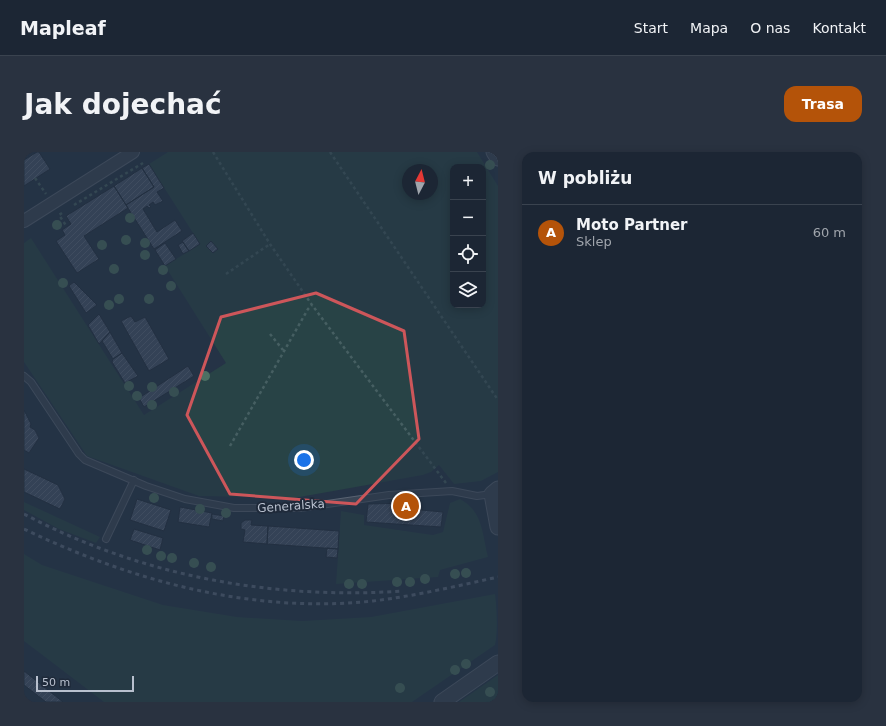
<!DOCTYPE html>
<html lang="pl">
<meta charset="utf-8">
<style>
:root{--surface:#1c2634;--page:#293240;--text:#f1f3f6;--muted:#a0a5ac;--line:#3a434f;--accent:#b45309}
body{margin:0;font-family:"DejaVu Sans",sans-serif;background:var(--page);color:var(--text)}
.controls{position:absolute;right:12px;top:12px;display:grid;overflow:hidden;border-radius:8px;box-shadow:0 2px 10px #0003}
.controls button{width:36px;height:36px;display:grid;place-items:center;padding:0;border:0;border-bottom:1px solid var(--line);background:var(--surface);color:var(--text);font:20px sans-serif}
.compass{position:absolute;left:378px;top:12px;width:36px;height:36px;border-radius:50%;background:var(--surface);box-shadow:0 2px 10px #0003;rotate:7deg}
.scale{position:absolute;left:12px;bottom:10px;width:98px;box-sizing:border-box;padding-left:4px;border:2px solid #b8c0ce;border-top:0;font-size:11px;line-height:14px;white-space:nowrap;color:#b8c0ce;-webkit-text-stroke:3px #1f2a3a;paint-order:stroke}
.you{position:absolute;left:280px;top:308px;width:14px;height:14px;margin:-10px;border:3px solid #fff;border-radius:50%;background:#1a73e8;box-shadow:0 0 0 6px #1a73e833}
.badge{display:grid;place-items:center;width:26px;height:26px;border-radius:50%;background:var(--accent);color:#fff;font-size:13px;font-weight:700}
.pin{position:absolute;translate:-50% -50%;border:2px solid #fff;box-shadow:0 1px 4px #0006}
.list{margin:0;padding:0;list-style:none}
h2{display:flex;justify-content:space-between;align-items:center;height:52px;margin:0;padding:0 16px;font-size:17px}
h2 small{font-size:13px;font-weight:400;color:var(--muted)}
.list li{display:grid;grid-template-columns:26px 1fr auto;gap:12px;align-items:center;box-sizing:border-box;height:56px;padding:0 16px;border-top:1px solid var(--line)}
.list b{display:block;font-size:15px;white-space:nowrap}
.list p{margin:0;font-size:13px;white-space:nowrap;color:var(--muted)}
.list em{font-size:13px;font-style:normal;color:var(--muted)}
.icon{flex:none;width:22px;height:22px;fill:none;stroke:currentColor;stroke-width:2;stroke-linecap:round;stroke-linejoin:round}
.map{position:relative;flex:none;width:474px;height:550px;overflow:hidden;border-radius:12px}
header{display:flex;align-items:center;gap:24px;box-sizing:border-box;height:56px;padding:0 20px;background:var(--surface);border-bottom:1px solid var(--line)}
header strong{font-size:19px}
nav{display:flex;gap:22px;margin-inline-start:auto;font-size:14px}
.intro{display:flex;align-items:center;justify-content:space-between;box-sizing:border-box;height:96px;padding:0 24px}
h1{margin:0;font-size:28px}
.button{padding:10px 18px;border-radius:12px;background:var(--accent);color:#fff;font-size:14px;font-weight:700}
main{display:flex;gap:24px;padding:0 24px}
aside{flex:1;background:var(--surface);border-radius:12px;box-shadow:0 2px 10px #0003}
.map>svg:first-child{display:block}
.green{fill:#284346;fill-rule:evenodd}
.building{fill:url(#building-hatch);stroke:#212c3c}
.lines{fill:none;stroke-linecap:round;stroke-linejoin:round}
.service-casing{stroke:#596372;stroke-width:8}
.minor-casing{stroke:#596372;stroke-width:14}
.tertiary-casing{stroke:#596372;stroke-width:17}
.path{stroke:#465f62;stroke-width:2.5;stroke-dasharray:3 3;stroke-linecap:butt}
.service{stroke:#3a4555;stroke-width:6}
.minor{stroke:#3a4555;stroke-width:12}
.tertiary{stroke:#3a4555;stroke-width:15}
.rail{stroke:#5c697c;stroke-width:3;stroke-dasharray:4 4;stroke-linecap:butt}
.tree{fill:#4d7063}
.marked{fill:none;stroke:#cd565a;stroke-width:3;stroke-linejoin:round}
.labels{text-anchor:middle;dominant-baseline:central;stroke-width:4;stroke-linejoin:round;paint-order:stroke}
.street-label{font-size:12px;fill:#b8c0ce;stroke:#1f2a3a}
</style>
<header>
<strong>Mapleaf</strong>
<nav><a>Start</a><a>Mapa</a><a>O nas</a><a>Kontakt</a></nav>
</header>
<div class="intro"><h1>Jak dojechać</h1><a class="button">Trasa</a></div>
<main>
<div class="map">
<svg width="474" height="550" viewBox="0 0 474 550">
<defs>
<pattern id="building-hatch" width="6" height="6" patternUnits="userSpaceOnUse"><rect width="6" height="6" fill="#47556a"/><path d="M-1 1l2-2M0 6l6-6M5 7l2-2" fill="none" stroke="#5f6c7e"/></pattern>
</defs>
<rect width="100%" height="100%" fill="#253346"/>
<!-- green -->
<path class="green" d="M 144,0 L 453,0 L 474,34 L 474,320 L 457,329 L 430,332 L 415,313 L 407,320 L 399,323 L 270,346 L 175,344 L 63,304 L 0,210 L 0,91 L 7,86 L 120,263 L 202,211 L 141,114 L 176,92 L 125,12 ZM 429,15 L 459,15 L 459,153 L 429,153 ZM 384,18 L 408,18 L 408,42 L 384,42 Z
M 436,347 C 459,359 458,381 464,405 L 416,418 L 414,425 L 312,432 L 317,359 L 340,363 L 340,373 L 409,383 L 419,380 L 426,351 Z
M 0,350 L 76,385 L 72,391 L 35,377 L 0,358 Z
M 0,402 L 18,413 L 139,453 L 213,465 L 278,469 L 347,465 L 471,442 C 473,455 474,482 471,493 L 388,550 L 80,550 L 0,489 Z
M 474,523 L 474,550 L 435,550 Z"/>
<!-- building -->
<path class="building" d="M 13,0 L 15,0 L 26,17 L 0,34 L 0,8 Z
M 125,12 L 140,36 L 133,40 L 139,49 L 131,53 L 129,50 L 125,53 L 127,55 L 125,56 L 123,54 L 119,57 L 133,80 L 151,68 L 158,79 L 130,97 L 102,53 L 130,35 L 118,16 Z
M 118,16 L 130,35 L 102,53 L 90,34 Z
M 90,34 L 104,56 L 60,84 L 75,107 L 53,121 L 32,89 L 41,83 L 38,78 L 47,72 L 42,64 Z
M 169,81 L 176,92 L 165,99 L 158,89 Z
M 187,89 L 194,97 L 189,101 L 182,94 Z
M 159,90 L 165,99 L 159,102 L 154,93 Z
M 141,91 L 152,107 L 141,114 L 131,98 Z
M 50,130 L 73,153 L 62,161 L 45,134 Z
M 75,162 L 86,180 L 75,192 L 64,173 Z
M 107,164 L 111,170 L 121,165 L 145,207 L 125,219 L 97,169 Z
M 86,180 L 98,201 L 89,207 L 78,189 Z
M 98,201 L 114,224 L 101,231 L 88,210 L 89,207 Z
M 164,214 L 170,224 L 120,255 L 115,246 Z
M 0,258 L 7,272 L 6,275 L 11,278 L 15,286 L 5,301 L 0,298 Z
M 0,317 L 34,333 L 41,347 L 36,357 L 0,340 Z
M 113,347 L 147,358 L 140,379 L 106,368 Z
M 386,351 L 386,357 L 419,360 L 417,375 L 342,370 L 344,352 Z
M 156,355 L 188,361 L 185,375 L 154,370 Z
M 188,362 L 200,364 L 199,369 L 188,367 Z
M 221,368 L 228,368 L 227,373 L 244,374 L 243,392 L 219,390 L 221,378 L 217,377 L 217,371 Z
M 244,374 L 315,379 L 314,397 L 243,392 Z
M 110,377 L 139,386 L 136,398 L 106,388 Z
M 303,396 L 314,397 L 313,406 L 302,405 Z
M 0,519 L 39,550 L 22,550 L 0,533 Z"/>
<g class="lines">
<defs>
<path id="service" d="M 0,224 L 7,230 L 55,302 L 61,308 L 122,334 L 161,347 L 210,356 L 276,356 L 365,343 L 428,339 L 453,344 L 468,342
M 82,387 L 110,328"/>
<path id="minor" d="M 0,69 L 109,0"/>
<path id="tertiary" d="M 470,0 L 474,6
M 474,337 L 468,342 L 474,375
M 418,550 L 474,511"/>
</defs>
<!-- service casing -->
<use href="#service" class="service-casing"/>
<!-- minor casing -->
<use href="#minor" class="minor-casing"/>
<!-- tertiary casing -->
<use href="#tertiary" class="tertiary-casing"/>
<!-- path -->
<path class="path" d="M 189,0 L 246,92 L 288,153 L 422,331
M 306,0 L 474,248
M 11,26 L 22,42
M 50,53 L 119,11
M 38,61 L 35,63 L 43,75
M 202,122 L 246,92
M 246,182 L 259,198
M 206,294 L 284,157 L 288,153"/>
<!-- service -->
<use href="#service" class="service"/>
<!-- minor -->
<use href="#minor" class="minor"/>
<!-- tertiary -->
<use href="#tertiary" class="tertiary"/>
<!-- rail -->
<path class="rail" d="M 0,362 C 117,424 248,448 379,439
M 0,377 C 108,429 228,462 349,449 C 391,444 433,434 474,425"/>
</g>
<!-- trees -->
<g class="tree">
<circle cx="466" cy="13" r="5"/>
<circle cx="106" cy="66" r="5"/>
<circle cx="33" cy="73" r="5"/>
<circle cx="102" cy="88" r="5"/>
<circle cx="121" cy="91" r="5"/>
<circle cx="78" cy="93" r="5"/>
<circle cx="121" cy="103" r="5"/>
<circle cx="90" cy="117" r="5"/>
<circle cx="139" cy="118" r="5"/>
<circle cx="39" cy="131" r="5"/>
<circle cx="147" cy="134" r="5"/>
<circle cx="95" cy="147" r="5"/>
<circle cx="125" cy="147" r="5"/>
<circle cx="85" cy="153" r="5"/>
<circle cx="181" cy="224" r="5"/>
<circle cx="105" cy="234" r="5"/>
<circle cx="128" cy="235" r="5"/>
<circle cx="150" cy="240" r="5"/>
<circle cx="113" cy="244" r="5"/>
<circle cx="128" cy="253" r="5"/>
<circle cx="130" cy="346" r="5"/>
<circle cx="176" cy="357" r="5"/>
<circle cx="202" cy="361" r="5"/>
<circle cx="123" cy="398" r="5"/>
<circle cx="137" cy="404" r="5"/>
<circle cx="148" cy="406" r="5"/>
<circle cx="170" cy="411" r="5"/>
<circle cx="187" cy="415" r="5"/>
<circle cx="442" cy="421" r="5"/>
<circle cx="431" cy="422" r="5"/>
<circle cx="401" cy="427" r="5"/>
<circle cx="373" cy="430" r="5"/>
<circle cx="386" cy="430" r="5"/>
<circle cx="325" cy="432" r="5"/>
<circle cx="338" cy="432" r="5"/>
<circle cx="442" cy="512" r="5"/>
<circle cx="431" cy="518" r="5"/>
<circle cx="376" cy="536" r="5"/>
<circle cx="466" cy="540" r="5"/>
</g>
<!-- marked area -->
<path d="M0 0H474V550H0ZM 292,141 L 380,179 L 395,287 L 332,352 L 206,342 L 163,263 L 197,165 Z" fill="#253346" fill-opacity=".55" fill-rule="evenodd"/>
<path class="marked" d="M 292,141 L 380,179 L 395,287 L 332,352 L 206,342 L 163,263 L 197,165 Z"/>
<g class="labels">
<!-- street labels -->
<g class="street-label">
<text transform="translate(267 354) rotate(-4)">Generalska</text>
</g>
</g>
</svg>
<div class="controls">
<button>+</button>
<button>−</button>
<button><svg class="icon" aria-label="locate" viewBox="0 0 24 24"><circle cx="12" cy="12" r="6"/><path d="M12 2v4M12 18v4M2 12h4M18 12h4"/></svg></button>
<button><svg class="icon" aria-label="layers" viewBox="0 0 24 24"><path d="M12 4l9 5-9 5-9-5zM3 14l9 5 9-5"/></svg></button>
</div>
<svg class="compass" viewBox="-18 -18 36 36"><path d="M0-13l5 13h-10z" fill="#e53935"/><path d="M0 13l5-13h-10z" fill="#a0a5ac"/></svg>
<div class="scale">50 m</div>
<div class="you"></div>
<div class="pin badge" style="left:382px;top:354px">A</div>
</div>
<aside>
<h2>W pobliżu<small></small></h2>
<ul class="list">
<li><span class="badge">A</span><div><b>Moto Partner</b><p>Sklep</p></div><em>60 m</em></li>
</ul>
</aside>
</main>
